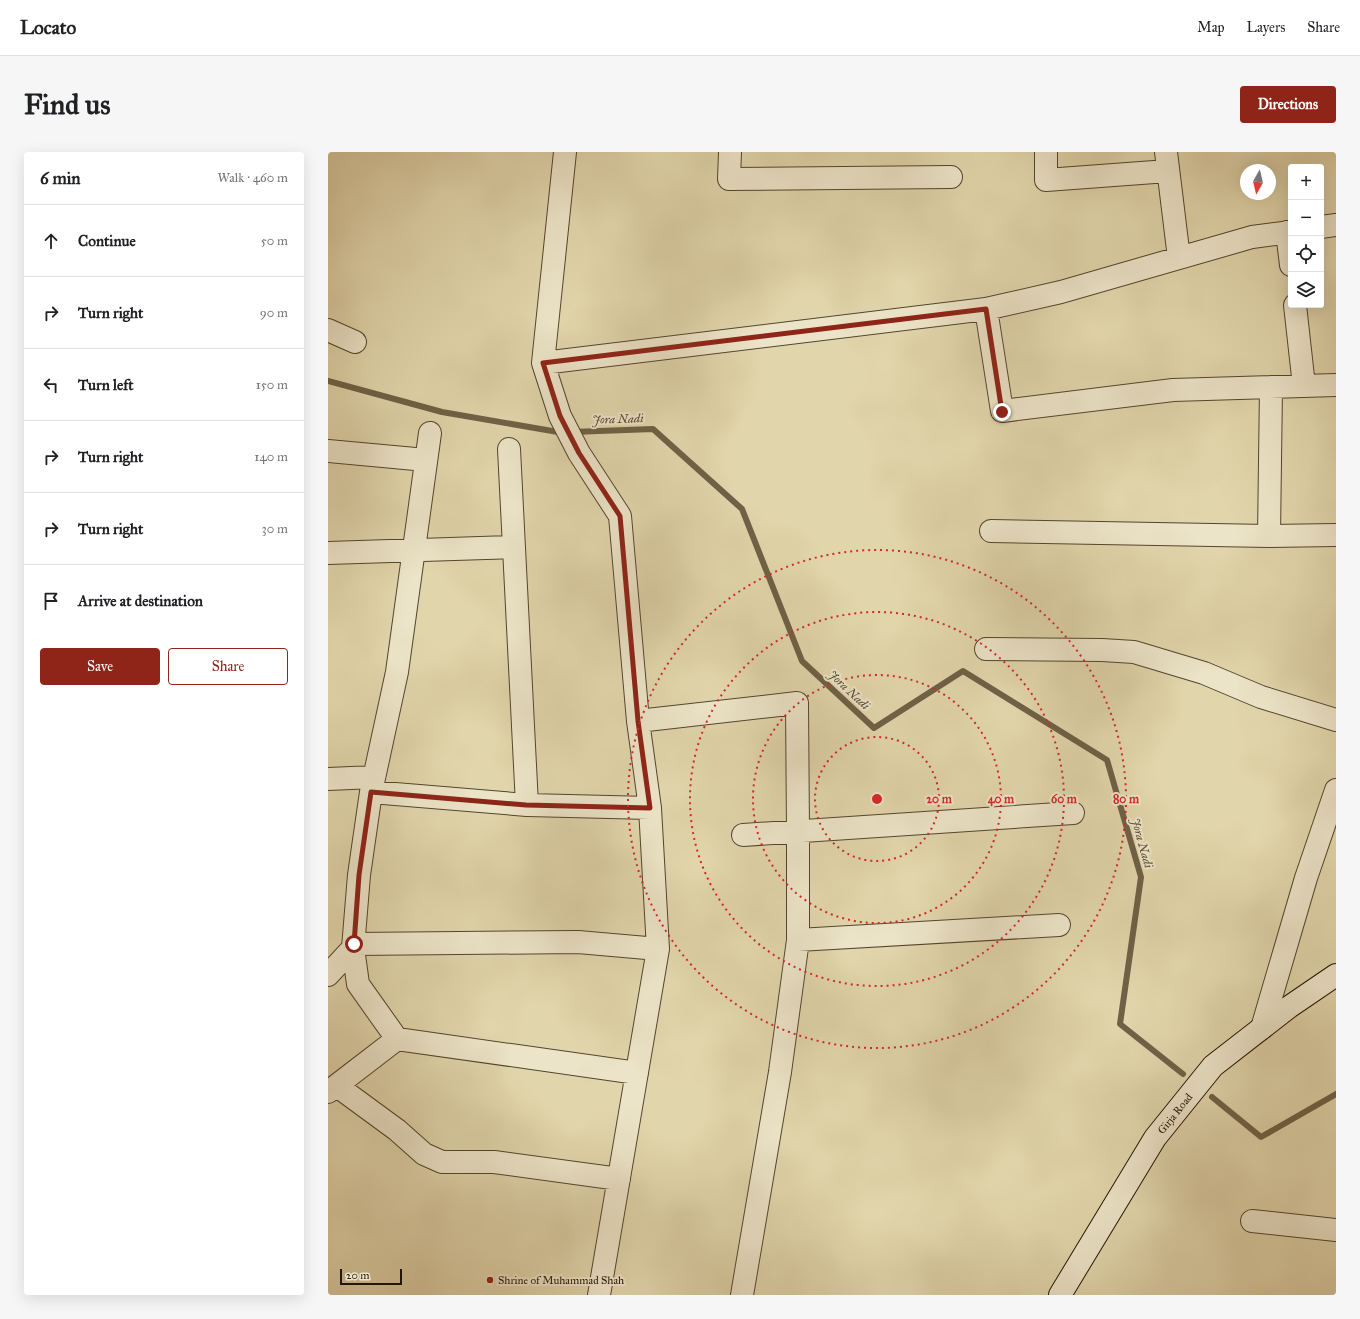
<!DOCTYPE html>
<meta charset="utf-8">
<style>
:root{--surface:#fff;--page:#f6f6f6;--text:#202124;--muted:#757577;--line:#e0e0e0;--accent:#8f2418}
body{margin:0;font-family:"IM FELL Great Primer",serif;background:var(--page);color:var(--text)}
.controls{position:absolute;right:12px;top:12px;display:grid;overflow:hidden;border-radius:4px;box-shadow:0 4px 16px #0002}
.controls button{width:36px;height:36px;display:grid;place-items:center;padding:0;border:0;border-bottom:1px solid var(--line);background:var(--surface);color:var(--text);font:20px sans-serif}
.compass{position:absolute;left:912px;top:12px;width:36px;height:36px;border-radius:50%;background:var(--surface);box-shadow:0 4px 16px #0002;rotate:188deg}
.scale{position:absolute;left:12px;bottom:10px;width:62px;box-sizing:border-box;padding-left:4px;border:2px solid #251503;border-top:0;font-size:11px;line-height:14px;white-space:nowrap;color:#251503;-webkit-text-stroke:3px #ece4c8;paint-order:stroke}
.stop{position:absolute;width:12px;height:12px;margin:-9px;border:3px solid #8f2418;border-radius:50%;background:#fff}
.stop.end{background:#8f2418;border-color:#fff;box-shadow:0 1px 4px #0008}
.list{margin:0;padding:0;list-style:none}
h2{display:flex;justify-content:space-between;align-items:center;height:52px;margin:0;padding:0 16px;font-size:17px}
h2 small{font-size:13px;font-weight:400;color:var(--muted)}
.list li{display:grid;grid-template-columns:26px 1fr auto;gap:12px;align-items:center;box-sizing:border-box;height:72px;padding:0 16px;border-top:1px solid var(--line)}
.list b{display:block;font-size:15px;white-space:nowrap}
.list em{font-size:13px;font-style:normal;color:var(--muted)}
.actions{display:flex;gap:8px;padding:12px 16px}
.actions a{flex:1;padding:9px 0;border:1px solid var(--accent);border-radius:4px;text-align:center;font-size:14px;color:var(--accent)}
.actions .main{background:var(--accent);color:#fff}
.icon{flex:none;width:22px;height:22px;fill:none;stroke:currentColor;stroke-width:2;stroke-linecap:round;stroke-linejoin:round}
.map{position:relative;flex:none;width:1008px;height:1143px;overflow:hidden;border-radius:4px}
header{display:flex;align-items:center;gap:24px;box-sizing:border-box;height:56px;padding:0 20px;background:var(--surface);border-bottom:1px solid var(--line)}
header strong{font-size:19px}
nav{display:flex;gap:22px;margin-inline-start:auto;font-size:14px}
.intro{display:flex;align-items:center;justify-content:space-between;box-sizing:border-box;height:96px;padding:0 24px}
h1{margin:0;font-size:28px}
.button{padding:10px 18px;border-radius:4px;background:var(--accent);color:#fff;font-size:14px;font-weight:700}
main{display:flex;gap:24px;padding:0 24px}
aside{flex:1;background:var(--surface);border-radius:4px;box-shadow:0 4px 16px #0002}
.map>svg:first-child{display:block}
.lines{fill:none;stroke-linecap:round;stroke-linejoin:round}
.stream{stroke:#6f6146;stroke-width:6}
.street-casing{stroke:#54452d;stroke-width:24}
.secondary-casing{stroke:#251503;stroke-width:24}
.street{stroke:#ece4c8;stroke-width:22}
.secondary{stroke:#ece4c8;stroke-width:22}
.route{stroke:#8f2418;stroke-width:5}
.ring{fill:none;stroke:#d62828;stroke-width:2;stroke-dasharray:2 4}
.poi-dot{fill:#8f2418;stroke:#ece4c8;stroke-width:1.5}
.labels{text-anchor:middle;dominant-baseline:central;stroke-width:4;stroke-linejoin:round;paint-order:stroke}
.street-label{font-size:11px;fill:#251503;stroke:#ece4c8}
.poi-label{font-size:11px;fill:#251503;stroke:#ece4c8;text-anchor:start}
.water-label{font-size:12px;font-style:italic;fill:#57482f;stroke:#ece4c8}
.centre{fill:#d62828;stroke:#ece4c8;stroke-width:2}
.ring-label{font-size:12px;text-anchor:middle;font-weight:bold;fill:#d62828;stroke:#ece4c8;stroke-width:4;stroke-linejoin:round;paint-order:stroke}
</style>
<header>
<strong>Locato</strong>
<nav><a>Map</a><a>Layers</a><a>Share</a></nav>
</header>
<div class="intro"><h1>Find us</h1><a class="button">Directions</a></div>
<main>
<aside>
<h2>6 min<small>Walk · 460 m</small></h2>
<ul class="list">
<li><svg class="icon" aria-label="ahead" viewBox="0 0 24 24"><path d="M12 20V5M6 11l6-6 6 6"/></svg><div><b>Continue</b></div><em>50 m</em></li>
<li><svg class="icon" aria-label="right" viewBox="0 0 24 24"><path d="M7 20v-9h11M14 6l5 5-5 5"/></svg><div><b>Turn right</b></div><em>90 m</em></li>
<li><svg class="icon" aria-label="left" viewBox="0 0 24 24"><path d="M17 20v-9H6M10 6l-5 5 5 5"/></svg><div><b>Turn left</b></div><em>150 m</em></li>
<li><svg class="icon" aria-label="right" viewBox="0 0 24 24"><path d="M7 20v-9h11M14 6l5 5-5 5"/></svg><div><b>Turn right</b></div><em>140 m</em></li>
<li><svg class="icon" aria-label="right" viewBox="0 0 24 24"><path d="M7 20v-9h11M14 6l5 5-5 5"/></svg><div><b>Turn right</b></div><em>30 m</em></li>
<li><svg class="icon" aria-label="arrive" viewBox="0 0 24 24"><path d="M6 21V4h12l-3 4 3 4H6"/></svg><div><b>Arrive at destination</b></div></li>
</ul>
<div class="actions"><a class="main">Save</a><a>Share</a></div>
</aside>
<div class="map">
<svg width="1008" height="1143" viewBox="0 0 1008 1143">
<rect width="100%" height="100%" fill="#e1d5ab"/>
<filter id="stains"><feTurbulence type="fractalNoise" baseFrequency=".005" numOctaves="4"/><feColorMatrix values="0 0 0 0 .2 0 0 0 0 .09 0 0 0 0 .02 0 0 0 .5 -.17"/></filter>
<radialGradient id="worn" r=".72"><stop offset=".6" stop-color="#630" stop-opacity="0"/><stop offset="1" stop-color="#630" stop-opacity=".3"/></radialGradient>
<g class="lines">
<!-- stream -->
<path class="stream" d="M 0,229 L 114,260 L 230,280 L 235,280
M 244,280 L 325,277 L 414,357 L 474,509 L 546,576 L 635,519 L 779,608 L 813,725 L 792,872 L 855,922
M 884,945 L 933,985 L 1008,942"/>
<defs>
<path id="street" d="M 237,0 L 215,211 L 232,264 L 251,301 L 292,364 L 310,569 L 322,656 L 330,797 L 271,1143
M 402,0 L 401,27 L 623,25
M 718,0 L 718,28 L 840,19
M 838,0 L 851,106
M 993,75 L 1008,73
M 959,80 L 963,113
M 967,153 L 976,234
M 658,157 L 733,140 L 924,85 L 963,80
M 0,178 L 27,190
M 215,211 L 658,157 L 674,259 L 845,238 L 1008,233
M 181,297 L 199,653
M 0,299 L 98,308
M 663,379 L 941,384 L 1008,383
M 941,384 L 943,235
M 0,401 L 186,395
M 658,497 L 774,498 L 806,500 L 876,521 L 933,545 L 1008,568
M 310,569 L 469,551 L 470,679 L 470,788 L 452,920 L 414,1143
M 0,627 L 46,625
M 43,640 L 199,653 L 322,656
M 415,683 L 745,661
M 470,788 L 731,773
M 26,792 L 250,790 L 330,797
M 0,823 L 25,796
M 934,876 L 978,726 L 1008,638
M 69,887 L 30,832 L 25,796 L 31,723 L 43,640 L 69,520 L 102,281
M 9,934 L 69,978 L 96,1002 L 114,1010 L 166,1010 L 291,1027
M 0,940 L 69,887 L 309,921
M 924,1069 L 1008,1078"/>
<g id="secondary">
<path id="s1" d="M 732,1143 L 827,986 L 885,914 L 961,855 L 1008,823"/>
</g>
</defs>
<!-- street casing -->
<use href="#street" class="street-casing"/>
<!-- secondary casing -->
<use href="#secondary" class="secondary-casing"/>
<!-- street -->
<use href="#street" class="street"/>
<!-- secondary -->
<use href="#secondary" class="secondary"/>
</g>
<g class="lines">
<!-- route -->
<path class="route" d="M 26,792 L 31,723 L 43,640 L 198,653 L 322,656 L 310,569 L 292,364 L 251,301 L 232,264 L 215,211 L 658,157 L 674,260"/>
</g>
<!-- distance rings -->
<g class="ring">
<circle cx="549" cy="647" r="62"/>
<circle cx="549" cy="647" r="124"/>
<circle cx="549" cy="647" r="187"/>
<circle cx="549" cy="647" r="249"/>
</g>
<!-- markers -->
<circle class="poi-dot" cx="162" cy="1128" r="4"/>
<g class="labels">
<!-- street labels -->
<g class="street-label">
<text stroke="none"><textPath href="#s1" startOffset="215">Girja Road</textPath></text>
</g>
<!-- poi labels -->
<g class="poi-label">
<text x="170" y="1128">Shrine of Muhammad Shah</text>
</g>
<!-- water labels -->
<g class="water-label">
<text transform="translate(290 267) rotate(-2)">Jora Nadi</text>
<text transform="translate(521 538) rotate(43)">Jora Nadi</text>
<text transform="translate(814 691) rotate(74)">Jora Nadi</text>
</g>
</g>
<circle cx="549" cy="647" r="6" class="centre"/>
<g class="ring-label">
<text x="611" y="651">20 m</text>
<text x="673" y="651">40 m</text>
<text x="736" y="651">60 m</text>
<text x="798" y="651">80 m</text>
</g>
<rect width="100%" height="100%" filter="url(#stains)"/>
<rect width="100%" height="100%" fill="url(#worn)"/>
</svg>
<div class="controls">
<button>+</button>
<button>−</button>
<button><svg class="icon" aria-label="locate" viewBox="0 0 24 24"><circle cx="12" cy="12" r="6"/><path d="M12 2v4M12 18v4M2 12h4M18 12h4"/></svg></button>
<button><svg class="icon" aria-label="layers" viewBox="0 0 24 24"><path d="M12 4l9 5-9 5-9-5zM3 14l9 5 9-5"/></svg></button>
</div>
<svg class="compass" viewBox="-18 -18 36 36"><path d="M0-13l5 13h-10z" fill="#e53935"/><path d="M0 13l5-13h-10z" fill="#757577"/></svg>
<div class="scale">20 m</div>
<div class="stop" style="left:26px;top:792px"></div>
<div class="stop end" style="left:674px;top:260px"></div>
</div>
</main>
